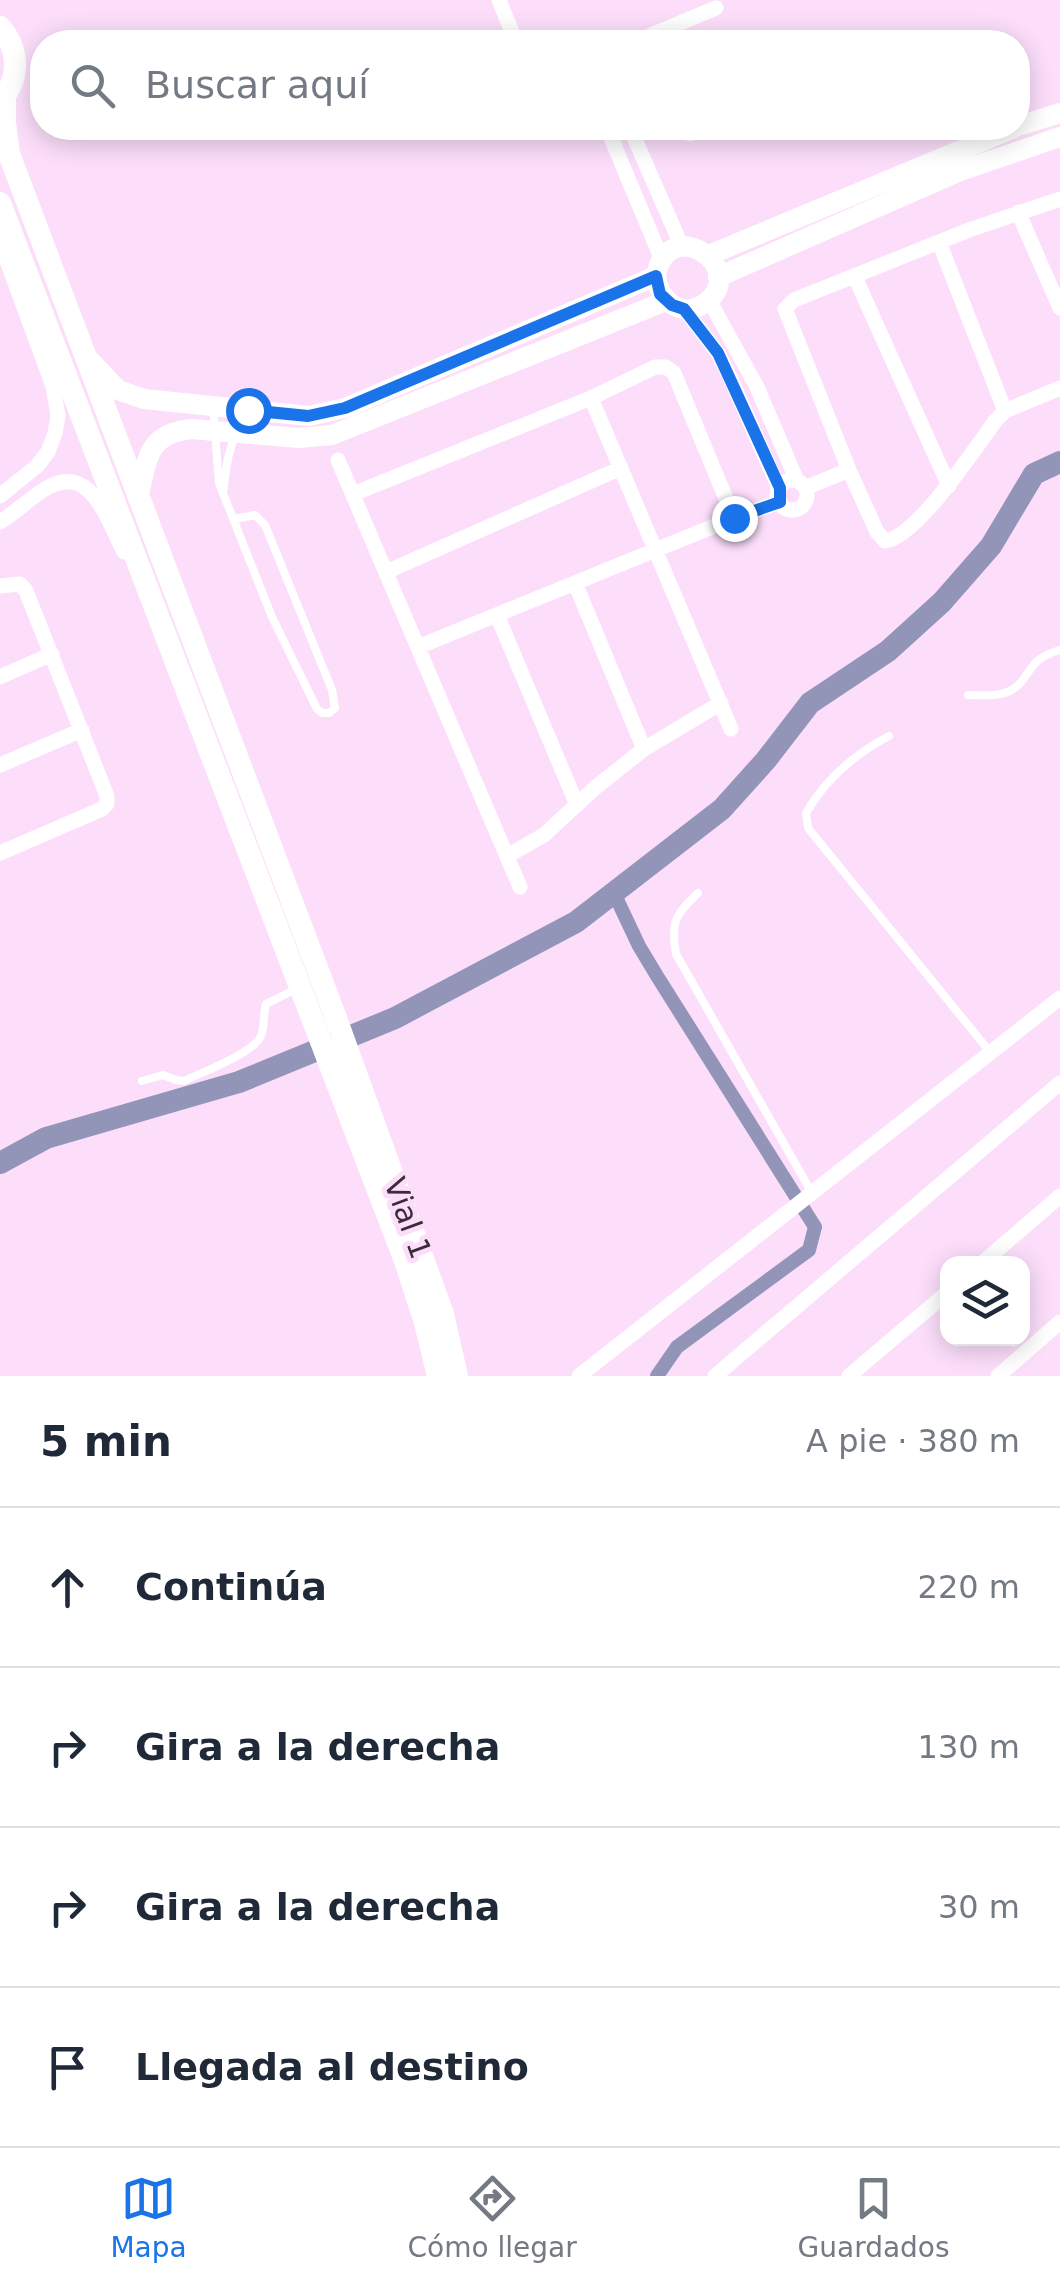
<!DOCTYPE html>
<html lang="es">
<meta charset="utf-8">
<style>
:root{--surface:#fff;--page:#f2f2f3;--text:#1f2937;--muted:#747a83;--line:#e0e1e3;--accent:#1a73e8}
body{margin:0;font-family:"DejaVu Sans",sans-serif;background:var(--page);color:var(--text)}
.controls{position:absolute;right:30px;bottom:30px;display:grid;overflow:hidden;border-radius:20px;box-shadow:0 5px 25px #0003}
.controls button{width:90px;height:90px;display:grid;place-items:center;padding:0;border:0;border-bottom:2px solid var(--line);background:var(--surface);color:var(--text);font:50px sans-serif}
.stop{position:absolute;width:30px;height:30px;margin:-22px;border:8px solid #1a73e8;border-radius:50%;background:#fff}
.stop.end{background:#1a73e8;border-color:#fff;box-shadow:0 2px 10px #0008}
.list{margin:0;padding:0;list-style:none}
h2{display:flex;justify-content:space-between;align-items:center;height:130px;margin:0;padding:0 40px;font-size:42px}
h2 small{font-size:32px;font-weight:400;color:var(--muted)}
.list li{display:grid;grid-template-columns:65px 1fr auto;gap:30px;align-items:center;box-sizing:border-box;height:160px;padding:0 40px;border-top:2px solid var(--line)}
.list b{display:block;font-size:38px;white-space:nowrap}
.list em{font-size:32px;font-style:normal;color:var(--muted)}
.icon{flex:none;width:55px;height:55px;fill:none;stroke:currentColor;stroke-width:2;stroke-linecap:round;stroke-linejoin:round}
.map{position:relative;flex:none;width:1060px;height:1376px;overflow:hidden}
.search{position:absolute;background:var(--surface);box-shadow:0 5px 25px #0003;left:30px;right:30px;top:30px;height:110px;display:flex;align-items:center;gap:25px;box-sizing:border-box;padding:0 35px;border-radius:40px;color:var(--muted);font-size:38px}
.sheet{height:770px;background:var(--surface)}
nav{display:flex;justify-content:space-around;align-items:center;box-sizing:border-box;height:140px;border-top:2px solid var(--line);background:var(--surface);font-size:28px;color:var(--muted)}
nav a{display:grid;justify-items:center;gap:5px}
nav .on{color:var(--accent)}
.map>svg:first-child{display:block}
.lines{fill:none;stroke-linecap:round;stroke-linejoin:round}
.canal{stroke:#9295b7;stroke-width:14}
.river{stroke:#9295b7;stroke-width:22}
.lane{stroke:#fff;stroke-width:8}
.street{stroke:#fff;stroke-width:15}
.secondary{stroke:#fff;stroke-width:20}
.primary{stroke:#fff;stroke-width:22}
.route{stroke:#1a73e8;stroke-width:12}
.labels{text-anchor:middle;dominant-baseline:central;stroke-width:10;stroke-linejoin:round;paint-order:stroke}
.street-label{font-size:30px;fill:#382d38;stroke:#fcdefb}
</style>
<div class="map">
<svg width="1060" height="1376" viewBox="0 0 1060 1376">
<rect width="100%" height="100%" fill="#fcdefb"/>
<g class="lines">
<!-- canal -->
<path class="canal" d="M 614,893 L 639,946 L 657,976 L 815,1227 L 809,1250 L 677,1347 L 657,1376"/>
<!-- river -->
<path class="river" d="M 0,1163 L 46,1138 L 239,1082 L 395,1018 L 576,922 L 722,809 L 766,760 L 810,703 L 888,651 L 942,602 L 991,546 L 1034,474 L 1060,462"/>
<!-- lane -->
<path class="lane" d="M 213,408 L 219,483 L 272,617 L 317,709 L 322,713 L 329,713 L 335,708 L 332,690 L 265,525 L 255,515 L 234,519
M 224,488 C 226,459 232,437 247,411
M 968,695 C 982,695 997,697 1010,691 C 1032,679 1025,659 1060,650
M 889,736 C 855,754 825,780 806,813 L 808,828 L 990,1052
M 698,893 C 676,914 670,922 676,954 L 812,1193
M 142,1081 L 163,1075 L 176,1080 L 184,1081 C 202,1072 254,1053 261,1036 C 265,1026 263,1014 266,1004 L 296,989"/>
<!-- street -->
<path class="street" d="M 499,0 L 516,42
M 579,42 L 586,40 L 597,42
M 652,42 L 649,36 L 716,8
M 607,128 L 662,260
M 630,128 L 682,247
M 687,128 L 690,134
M 1060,199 L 969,230 L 794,300 L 785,309 L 849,470 L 877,532 L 885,541 C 917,537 976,447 996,420 L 1005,411 L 1060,388
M 1018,212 L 1060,308
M 0,242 L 53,386 L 58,416 L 55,433 L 48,452 L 37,466 L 0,496
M 939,242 L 1005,411
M 855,277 L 949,486
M 709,300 L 757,387 L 797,481
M 684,309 L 718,353 L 729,375 L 779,488
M 591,398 L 731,729
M 338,460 L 520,887
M777 495a15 15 0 1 1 30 0a15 15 0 1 1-30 0Z
M 805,488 L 849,470
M 353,494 L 591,398 L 655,367 L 666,367 L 674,373 L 734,518
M 0,522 C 16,512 29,499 45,489 C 91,461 107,520 124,552
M 386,572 L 621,468
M 575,583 L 644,749
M 0,586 L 20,584 L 26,591 L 107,796 L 107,804 L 102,809 L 0,853
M 497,615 L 577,805
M 418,647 L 734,518 L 780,502
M 0,677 L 52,654
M 0,765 L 82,730
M 507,856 L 544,835 L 596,787 L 644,749 L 721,703
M 981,1264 L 1060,1196
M 579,1376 L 1060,998
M 715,1376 L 1060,1083
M 849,1376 L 948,1292
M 998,1376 L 1060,1322"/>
<!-- secondary -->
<path class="secondary" d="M 1018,126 L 1060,113
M 709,255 L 1014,128
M 718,277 L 960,171 L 1060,137
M 88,358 L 118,390 L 144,399 L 309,416 L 345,408 L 656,276 C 668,211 752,269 705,303 C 682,320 658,300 656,276
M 138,498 C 148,461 145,434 191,429 L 299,438 L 332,435 L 666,301"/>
<!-- primary -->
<path class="primary" d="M 0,27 C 19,49 21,79 0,101
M 5,97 L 5,123 L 9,154 L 336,1018 L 443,1314 L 457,1376
M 0,203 L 405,1261 L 424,1319 L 438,1376"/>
</g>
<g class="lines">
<!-- route -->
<path class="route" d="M 248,410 L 308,416 L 345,408 L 656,276 L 660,294 L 672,305 L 684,309 L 718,353 L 780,488 L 780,502 L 734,518"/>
</g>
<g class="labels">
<!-- street labels -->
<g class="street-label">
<text transform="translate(408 1218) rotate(70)">Vial 1</text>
</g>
</g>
</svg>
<div class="controls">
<button><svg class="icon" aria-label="layers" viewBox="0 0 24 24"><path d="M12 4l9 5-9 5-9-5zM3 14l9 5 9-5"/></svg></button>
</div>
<div class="stop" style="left:248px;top:410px"></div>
<div class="stop end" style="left:734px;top:518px"></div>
<div class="search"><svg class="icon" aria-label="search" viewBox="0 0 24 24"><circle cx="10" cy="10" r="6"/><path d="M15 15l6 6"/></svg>Buscar aquí</div>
</div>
<section class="sheet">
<h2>5 min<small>A pie · 380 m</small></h2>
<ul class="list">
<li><svg class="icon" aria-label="ahead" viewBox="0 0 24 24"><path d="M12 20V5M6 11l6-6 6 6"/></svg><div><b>Continúa</b></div><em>220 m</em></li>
<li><svg class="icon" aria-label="right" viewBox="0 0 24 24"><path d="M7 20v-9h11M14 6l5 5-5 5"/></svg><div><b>Gira a la derecha</b></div><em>130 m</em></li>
<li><svg class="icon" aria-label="right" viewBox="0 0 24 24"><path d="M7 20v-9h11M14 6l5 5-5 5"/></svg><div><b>Gira a la derecha</b></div><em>30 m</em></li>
<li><svg class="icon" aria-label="arrive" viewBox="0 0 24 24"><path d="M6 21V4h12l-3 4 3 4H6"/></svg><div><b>Llegada al destino</b></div></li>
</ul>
</section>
<nav>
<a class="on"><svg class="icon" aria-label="map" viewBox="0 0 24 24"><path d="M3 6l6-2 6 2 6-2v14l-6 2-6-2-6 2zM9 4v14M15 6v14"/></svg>Mapa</a>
<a><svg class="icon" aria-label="directions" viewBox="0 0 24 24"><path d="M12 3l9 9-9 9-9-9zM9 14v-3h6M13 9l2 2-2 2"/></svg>Cómo llegar</a>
<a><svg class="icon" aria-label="saved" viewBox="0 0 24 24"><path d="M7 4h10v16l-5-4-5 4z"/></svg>Guardados</a>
</nav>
